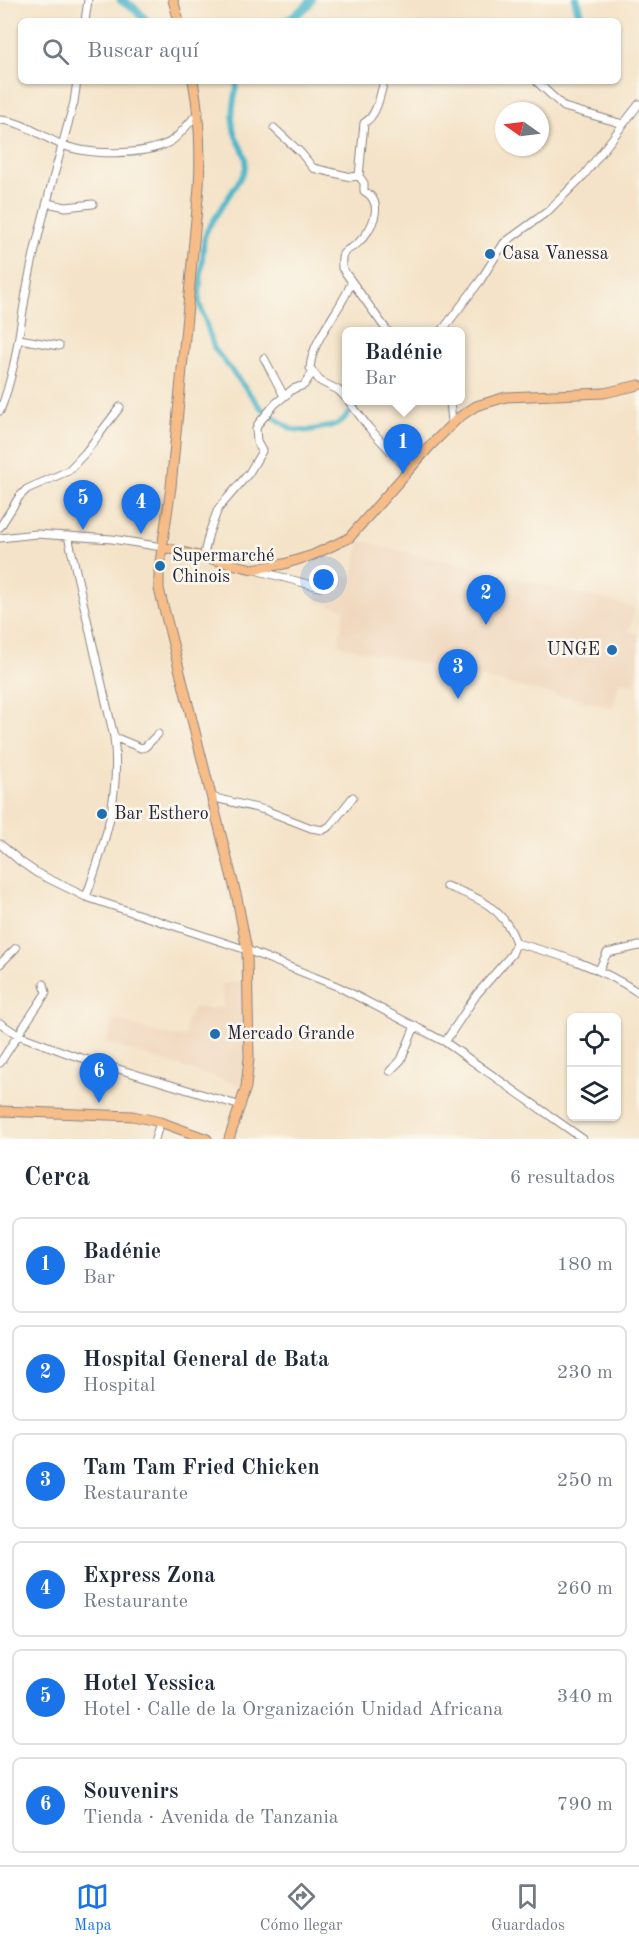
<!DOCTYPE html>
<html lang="es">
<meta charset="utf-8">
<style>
:root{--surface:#fff;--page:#f6f6f7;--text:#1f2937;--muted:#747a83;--line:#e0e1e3;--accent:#1a73e8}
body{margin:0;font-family:"Old Standard TT",serif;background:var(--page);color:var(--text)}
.controls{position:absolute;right:18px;bottom:18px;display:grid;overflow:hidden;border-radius:9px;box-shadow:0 2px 4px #0004}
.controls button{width:54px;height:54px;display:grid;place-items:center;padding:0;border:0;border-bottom:2px solid var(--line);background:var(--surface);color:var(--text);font:30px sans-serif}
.compass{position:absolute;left:495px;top:102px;width:54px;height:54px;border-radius:50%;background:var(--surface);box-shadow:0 2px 4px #0004;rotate:284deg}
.you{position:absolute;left:324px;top:580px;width:21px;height:21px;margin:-15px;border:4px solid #fff;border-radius:50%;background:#1a73e8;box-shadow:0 0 0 9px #1a73e833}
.badge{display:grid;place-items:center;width:39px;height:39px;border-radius:50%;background:var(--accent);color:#fff;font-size:20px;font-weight:700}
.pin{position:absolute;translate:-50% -50px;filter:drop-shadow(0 2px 3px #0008)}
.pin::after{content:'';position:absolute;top:32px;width:21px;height:18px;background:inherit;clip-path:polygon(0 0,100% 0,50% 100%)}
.popup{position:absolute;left:342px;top:327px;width:123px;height:78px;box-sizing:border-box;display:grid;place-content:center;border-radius:9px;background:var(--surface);filter:drop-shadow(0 2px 4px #0005);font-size:20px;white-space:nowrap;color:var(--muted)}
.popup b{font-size:22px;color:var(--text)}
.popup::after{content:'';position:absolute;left:50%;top:100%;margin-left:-12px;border:12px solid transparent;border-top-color:var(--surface)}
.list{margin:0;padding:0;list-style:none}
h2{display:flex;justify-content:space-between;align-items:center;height:78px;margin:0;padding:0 24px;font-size:26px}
h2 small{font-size:20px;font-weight:400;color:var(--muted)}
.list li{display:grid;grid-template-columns:39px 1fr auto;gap:18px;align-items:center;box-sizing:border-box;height:96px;margin:0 12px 12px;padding:0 12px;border:2px solid var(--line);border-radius:9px}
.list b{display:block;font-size:22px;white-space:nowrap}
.list p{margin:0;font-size:20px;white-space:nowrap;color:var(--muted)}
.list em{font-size:20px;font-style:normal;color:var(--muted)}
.icon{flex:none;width:33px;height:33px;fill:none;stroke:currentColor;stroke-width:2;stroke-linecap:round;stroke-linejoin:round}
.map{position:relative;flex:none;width:639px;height:1139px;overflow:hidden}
.search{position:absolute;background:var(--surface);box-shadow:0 2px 4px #0004;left:18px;right:18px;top:18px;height:66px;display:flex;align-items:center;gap:15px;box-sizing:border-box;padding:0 21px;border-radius:9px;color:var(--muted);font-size:22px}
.sheet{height:726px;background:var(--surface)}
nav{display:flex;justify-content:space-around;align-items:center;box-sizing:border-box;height:84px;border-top:2px solid var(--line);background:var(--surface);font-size:16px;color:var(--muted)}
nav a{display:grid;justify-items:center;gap:3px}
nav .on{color:var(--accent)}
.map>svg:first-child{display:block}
.built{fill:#f0d6bc}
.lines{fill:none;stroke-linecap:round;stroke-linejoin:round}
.canal{stroke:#4bb5c9;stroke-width:5}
.river{stroke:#4bb5c9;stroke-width:9}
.minor-casing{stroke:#8b8282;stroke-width:9}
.major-casing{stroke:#8b8282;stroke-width:11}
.minor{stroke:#fff;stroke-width:7}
.major{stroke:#f7bd88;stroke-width:9}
.poi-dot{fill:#1f6fb2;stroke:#fbf7ec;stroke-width:2}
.labels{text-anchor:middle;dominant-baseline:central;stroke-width:5;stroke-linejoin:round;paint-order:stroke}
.poi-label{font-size:18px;fill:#22223b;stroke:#fbf7ec;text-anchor:start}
</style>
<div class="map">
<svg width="639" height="1139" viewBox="0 0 639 1139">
<rect width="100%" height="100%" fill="#fbf7ec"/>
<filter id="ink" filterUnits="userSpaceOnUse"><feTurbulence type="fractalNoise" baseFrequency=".0167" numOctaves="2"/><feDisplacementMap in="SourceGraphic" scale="12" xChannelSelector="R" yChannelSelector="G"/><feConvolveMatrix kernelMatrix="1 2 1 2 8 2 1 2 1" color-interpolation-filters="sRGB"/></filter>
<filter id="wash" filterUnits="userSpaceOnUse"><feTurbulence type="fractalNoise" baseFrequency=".008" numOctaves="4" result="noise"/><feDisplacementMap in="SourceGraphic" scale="24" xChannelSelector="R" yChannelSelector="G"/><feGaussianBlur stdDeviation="1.35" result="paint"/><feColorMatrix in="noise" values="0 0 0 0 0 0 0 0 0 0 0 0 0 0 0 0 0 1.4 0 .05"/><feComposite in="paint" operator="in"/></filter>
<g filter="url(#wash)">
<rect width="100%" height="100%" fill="#f4e3c8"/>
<!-- built -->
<path class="built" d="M 361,541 L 635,607 L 629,631 L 639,634 L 639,668 L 635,685 L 619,681 L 613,708 L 338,645 L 345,609 L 315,602 L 322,571 L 352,578 Z
M 245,981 L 245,1065 L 242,1086 L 106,1043 L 114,1019 L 153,1032 L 172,1036 L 186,1036 L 186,1023 L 194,1008 L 224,1008 L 222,984 Z"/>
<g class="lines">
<!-- canal -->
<path class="canal" d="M 237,81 C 236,97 229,118 235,134 C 240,148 251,158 243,174 L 207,230 L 204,239 L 199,301 L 214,348 L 261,408 L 291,429 L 306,431 L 336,425 L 343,420 L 361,400"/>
<!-- river -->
<path class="river" d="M 121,0 L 135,9 L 146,21
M 576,0 L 581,21
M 287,21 L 307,6 L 311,0"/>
</g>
</g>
<g filter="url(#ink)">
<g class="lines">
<defs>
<path id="minor" d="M 85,21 L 88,0
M 384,81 C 380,95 377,116 364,123 L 359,176 L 364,183 L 364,191 C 386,203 372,230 358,243 C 354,248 347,248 343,254 C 341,258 342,264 342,268 L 388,332
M 536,81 L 564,107 L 623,124
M 0,120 C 22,121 41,136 60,144 C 88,156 143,156 170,142 C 181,135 190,121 199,112
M 274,128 L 301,153 L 313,168 L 351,177 L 359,176
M 47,203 L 66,207 L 93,204
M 441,332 L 480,281 L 504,243 L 548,211 L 584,175 L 639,104
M 19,339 L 59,346
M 264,358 L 284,396
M 346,398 L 338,390 L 320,381 L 310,368 C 313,336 340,313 351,283
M 348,400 L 369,428 L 408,470
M 450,400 L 452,423
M 0,411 C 18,366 20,318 30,272 C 42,215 59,158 74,102 L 77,81
M 0,527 L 19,497 L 27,489 L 68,471 L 85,453 L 120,407
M 68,536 L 114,737 C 121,794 105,844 86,897
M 0,538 L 36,534 L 112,539 L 162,547
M 203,558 L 209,533 L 218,509 L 249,473 L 262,451 L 257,442 L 256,429 L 258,424 L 275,404 L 293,389 L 304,385 L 313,372
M 255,570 L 319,587
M 114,737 L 141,748 L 145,747 L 158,734
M 211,797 L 265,810 L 311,828 L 323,830 L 330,826 L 353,797
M 0,844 L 21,862 L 37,873 L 86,897 L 247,950 L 339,987 L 445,1042 L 583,1139
M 516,943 C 561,955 600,967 639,993
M 0,964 L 16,948
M 599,970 L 607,953 L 639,946
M 0,1023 L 18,1035 L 46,993 L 44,984
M 445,1042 L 477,994 L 512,954 L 516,943 C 504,907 479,898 446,886
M 0,1063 L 18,1035 L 72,1055 L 241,1106
M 390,1071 L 401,1060 L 415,1026
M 155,1139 L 160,1122"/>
<path id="major" d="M 173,0 L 179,21
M 193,81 C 200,117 201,151 199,187 L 171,487 L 159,569 L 159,589 L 237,898 L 247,950 L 249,1058 L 246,1087 L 229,1139
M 162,547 L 252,569 L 284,564 L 313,555 L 349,538 L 430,446 L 458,418 L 476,406 L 506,397 L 604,393 L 639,385
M 0,1111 L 133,1116 L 160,1122 L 207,1139"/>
</defs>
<!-- minor casing -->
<use href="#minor" class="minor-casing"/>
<!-- major casing -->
<use href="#major" class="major-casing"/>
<!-- minor -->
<use href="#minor" class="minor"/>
<!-- major -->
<use href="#major" class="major"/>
</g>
</g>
<!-- markers -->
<g class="poi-dot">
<circle cx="490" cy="254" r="6"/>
<circle cx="160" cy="566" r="6"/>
<circle cx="612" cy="650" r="6"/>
<circle cx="102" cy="814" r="6"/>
<circle cx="215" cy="1034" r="6"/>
</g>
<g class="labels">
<!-- poi labels -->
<g class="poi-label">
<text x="502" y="254">Casa Vanessa</text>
<text x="172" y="556">Supermarché<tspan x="172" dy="21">Chinois</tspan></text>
<text x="600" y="650" text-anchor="end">UNGE</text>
<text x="114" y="814">Bar Esthero</text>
<text x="227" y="1034">Mercado Grande</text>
</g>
</g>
</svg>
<div class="controls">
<button><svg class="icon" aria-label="locate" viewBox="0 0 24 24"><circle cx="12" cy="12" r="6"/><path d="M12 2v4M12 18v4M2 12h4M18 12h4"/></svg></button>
<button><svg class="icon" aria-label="layers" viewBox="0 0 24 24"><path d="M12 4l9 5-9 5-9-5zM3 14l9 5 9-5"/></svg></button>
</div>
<svg class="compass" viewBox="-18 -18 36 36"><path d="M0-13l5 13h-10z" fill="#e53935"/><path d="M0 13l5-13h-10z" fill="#747a83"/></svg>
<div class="you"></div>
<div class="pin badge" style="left:403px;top:474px">1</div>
<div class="popup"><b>Badénie</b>Bar</div>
<div class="pin badge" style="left:486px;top:625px">2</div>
<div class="pin badge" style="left:458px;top:699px">3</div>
<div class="pin badge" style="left:141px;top:534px">4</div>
<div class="pin badge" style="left:83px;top:530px">5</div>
<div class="pin badge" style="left:99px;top:1103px">6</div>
<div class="search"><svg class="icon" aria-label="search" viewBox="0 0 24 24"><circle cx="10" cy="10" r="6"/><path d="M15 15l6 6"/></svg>Buscar aquí</div>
</div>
<section class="sheet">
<h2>Cerca<small>6 resultados</small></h2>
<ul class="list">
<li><span class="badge">1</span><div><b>Badénie</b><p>Bar</p></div><em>180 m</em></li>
<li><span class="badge">2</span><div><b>Hospital General de Bata</b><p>Hospital</p></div><em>230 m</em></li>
<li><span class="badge">3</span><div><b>Tam Tam Fried Chicken</b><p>Restaurante</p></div><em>250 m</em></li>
<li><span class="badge">4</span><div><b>Express Zona</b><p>Restaurante</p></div><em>260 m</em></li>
<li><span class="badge">5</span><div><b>Hotel Yessica</b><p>Hotel · Calle de la Organización Unidad Africana</p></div><em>340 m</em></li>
<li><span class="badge">6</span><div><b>Souvenirs</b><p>Tienda · Avenida de Tanzania</p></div><em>790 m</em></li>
</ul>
</section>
<nav>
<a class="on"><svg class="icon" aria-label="map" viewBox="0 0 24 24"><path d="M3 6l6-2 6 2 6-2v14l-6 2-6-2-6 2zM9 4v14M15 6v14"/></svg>Mapa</a>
<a><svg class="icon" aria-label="directions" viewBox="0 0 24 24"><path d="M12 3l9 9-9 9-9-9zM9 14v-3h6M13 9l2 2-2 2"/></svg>Cómo llegar</a>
<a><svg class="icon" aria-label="saved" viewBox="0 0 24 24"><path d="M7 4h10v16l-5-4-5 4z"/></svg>Guardados</a>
</nav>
